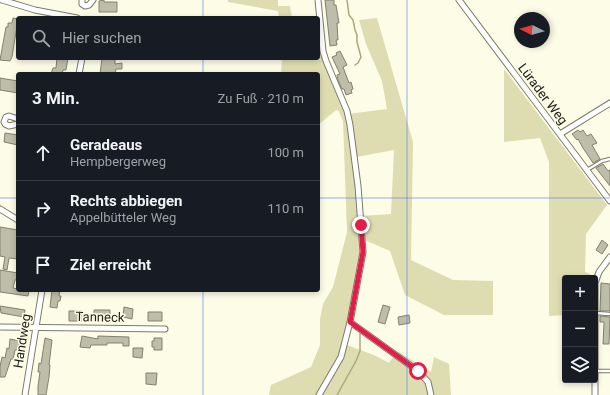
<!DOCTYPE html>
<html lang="de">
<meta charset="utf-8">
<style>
:root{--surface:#171b24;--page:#242831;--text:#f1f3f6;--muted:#9ea1a6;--line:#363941}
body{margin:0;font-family:Roboto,sans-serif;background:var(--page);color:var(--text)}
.controls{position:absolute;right:12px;bottom:12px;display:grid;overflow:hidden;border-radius:4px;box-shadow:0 2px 6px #0003}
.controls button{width:36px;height:36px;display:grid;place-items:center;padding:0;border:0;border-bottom:1px solid var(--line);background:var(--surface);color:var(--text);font:20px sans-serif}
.compass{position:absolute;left:514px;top:12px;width:36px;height:36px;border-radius:50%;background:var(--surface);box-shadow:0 2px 6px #0003;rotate:276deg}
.stop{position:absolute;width:12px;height:12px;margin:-9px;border:3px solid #e11d48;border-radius:50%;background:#fff}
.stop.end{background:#e11d48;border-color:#fff;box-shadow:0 1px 4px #0008}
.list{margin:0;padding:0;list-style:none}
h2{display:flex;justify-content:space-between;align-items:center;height:52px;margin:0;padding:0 16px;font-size:17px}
h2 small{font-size:13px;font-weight:400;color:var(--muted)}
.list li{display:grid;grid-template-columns:26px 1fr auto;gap:12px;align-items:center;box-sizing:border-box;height:56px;padding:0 16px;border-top:1px solid var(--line)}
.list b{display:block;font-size:15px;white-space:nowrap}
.list p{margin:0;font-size:13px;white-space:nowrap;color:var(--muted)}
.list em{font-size:13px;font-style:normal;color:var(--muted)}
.icon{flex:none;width:22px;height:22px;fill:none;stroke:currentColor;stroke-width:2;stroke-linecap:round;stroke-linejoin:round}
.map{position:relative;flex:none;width:610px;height:395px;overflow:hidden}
.search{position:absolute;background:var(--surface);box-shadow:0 2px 6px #0003;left:16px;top:16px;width:304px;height:44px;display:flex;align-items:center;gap:10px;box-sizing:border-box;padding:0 14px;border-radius:4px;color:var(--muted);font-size:15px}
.panel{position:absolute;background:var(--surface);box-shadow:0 2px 6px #0003;left:16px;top:72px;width:304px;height:220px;border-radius:4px}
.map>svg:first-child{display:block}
.green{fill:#deddb2;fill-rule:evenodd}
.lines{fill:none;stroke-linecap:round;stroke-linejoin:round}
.stream{stroke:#aba977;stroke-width:1.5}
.building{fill:#bdbda9;stroke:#81816e}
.service-casing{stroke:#7b7b68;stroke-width:4.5}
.minor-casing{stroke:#7b7b68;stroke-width:7}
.service{stroke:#fff;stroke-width:2.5}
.minor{stroke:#fff;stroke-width:5}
.route{stroke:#e11d48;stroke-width:5}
.grid{fill:none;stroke:#3b77e6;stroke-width:1;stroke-opacity:0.55}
.labels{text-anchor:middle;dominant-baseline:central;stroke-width:3;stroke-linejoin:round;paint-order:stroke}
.street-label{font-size:13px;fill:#1d1d16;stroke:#fcfce7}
</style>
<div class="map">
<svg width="610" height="395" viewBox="0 0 610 395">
<rect width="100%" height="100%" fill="#fcfce7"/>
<!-- green -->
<path class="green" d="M 228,0 L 278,0 L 278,6 L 290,6 L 292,18 L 279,18 L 278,11 L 228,2 Z
M 377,18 L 413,142 L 411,260 L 453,280 L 493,281 L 493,315 L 444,315 L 405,295 L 390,251 L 367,241 L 362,240 L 363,252 L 344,344 L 374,355 L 389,363 L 395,354 L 397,355 L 399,352 L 431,372 L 434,357 L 449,364 L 451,395 L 269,395 L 271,385 L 311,367 L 320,345 L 320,319 L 323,304 L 333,287 L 347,232 L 343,121 L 338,110 L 335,111 L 318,125 L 318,74 L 281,74 L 282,58 L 318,58 L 318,52 L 323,51 L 348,114 L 387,109 L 382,81 L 366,44 L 359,20 ZM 394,150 L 391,214 L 361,216 L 356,157 Z
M 504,69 L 607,205 L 586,234 L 585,272 L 590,274 L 590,278 L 565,278 L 565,315 L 549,316 L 549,162 L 540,138 L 504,142 Z"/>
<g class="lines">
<!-- stream -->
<path class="stream" d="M 347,0 L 349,15 L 353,20 L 355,30 L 357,35 L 357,42 L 361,57 L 358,63 L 355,65
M 337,395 L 356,361 L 360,351 L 360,334"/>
</g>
<!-- building -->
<path class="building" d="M 104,0 L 104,2 L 117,2 L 117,12 L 99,12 L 99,1 Z
M 325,0 L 334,0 L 334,5 L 336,5 L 339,23 L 337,23 L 338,40 L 336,40 L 337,45 L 330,46 Z
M 13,18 L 18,19 L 18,26 L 17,26 L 12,57 L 10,61 L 0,60 L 6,27 L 8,27 L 8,23 L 12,23 Z
M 340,51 L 347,65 L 343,67 L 349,83 L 351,82 L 353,89 L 351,90 L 352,93 L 346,95 L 344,89 L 342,89 L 338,80 L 337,75 L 340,74 L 332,57 L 337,55 L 336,53 Z
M 57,58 L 68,58 L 66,70 L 63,70 L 62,74 L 51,74 L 53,68 L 56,68 Z
M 102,58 L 115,58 L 115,64 L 122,63 L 122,69 L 116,69 L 115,74 L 100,74 Z
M 0,78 L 18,81 L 18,93 L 0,90 Z
M 578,130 L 580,132 L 583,130 L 587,136 L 591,134 L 597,143 L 592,145 L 600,159 L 593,163 L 583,148 L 578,139 L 577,140 L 572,134 Z
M 5,133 L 18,135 L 18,145 L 4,142 Z
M 603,164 L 608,171 L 610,170 L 610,186 L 596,168 Z
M 0,227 L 18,230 L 18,259 L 9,258 L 7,270 L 3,269 L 5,257 L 0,256 Z
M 602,240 L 608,245 L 602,254 L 596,250 Z
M 0,270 L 18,273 L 18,279 L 15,280 L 13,288 L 18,289 L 18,290 L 29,290 L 28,296 L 0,292 Z
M 601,283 L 610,284 L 610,311 L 600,311 Z
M 52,290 L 60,290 L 59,296 L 61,296 L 60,301 L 58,301 L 57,308 L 50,307 Z
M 383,305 L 390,307 L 385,324 L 378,322 Z
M 0,306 L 25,310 L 24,317 L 1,313 Z
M 124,307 L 133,309 L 132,319 L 123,317 Z
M 94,310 L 110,310 L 110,318 L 94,318 Z
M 69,311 L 82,311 L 82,321 L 69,321 Z
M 148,312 L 162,312 L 162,321 L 148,321 Z
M 409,315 L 410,323 L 399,325 L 398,317 Z
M 600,316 L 610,317 L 609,344 L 603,344 L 604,322 L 600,322 Z
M 82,336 L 98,339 L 98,336 L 129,337 L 129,346 L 123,346 L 123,343 L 107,343 L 107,345 L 91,345 L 90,348 L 80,347 Z
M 45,338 L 52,340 L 49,365 L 50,365 L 49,377 L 46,395 L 38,395 L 38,386 L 40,372 L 38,372 L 39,363 L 41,364 Z
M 154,338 L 162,338 L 162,350 L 154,350 L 154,347 L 152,347 L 152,341 L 154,341 Z
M 10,339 L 20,341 L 19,346 L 18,346 L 17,350 L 15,350 L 13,359 L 11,359 L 5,377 L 0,377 L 0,367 L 2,357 L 5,358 L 7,348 L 9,349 Z
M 133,348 L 143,348 L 142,358 L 133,357 Z
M 146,373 L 157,373 L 156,385 L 146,384 Z"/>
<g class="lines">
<defs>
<path id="service" d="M 587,170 L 602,161 L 610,159
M 596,313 L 609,314
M 596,371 L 610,371"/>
<path id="minor" d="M 2,0 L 35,10 L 77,18
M 82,0 L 82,4 L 85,6 L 89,5 L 93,0
M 318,0 L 323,51 L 326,61 L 347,111 L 350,125 L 358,186 L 363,252 L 350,322 L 341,357 L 319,395
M 459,0 L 610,201
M 79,74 L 82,58
M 18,119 L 9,116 L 6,117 L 4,122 L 5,124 L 9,126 L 18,124
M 560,134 L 610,103
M 0,209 L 18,220
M 350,322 L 418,371 L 428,382 L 431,395
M 0,327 L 165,329
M 25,395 L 42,290
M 595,395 L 595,283 L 599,272 L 610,257"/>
</defs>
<!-- service casing -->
<use href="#service" class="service-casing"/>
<!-- minor casing -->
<use href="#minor" class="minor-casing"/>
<!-- service -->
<use href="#service" class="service"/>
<!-- minor -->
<use href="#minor" class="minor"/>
</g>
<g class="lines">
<!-- route -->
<path class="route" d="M 361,225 L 363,252 L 350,322 L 418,371"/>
</g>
<!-- grid -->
<path class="grid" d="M 203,0 L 203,18M 407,0 L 407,395M 203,58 L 203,74M 0,198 L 18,198M 318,198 L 610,198M 203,290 L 203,395"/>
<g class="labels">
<!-- street labels -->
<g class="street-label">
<text transform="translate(543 94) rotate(53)">Lürader Weg</text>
<text transform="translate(100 317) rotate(1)">Tanneck</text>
<text transform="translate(22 341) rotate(-81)">Handweg</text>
</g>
</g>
</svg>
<div class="controls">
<button>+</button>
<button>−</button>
<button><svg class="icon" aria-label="layers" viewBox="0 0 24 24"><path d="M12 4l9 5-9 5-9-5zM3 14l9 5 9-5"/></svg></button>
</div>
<svg class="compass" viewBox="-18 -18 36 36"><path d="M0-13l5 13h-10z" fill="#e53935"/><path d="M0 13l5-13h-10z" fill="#9ea1a6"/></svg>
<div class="stop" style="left:418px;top:371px"></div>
<div class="stop end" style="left:361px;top:225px"></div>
<div class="search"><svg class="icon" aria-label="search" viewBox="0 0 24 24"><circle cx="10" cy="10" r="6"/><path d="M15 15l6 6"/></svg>Hier suchen</div>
<section class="panel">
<h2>3 Min.<small>Zu Fuß · 210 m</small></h2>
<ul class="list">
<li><svg class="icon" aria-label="ahead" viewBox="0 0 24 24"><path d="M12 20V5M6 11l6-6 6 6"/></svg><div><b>Geradeaus</b><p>Hempbergerweg</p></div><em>100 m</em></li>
<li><svg class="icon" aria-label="right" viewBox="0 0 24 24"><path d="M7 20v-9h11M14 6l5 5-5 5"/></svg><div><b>Rechts abbiegen</b><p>Appelbütteler Weg</p></div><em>110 m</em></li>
<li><svg class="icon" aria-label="arrive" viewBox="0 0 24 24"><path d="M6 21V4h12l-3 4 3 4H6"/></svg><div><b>Ziel erreicht</b></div></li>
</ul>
</section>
</div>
